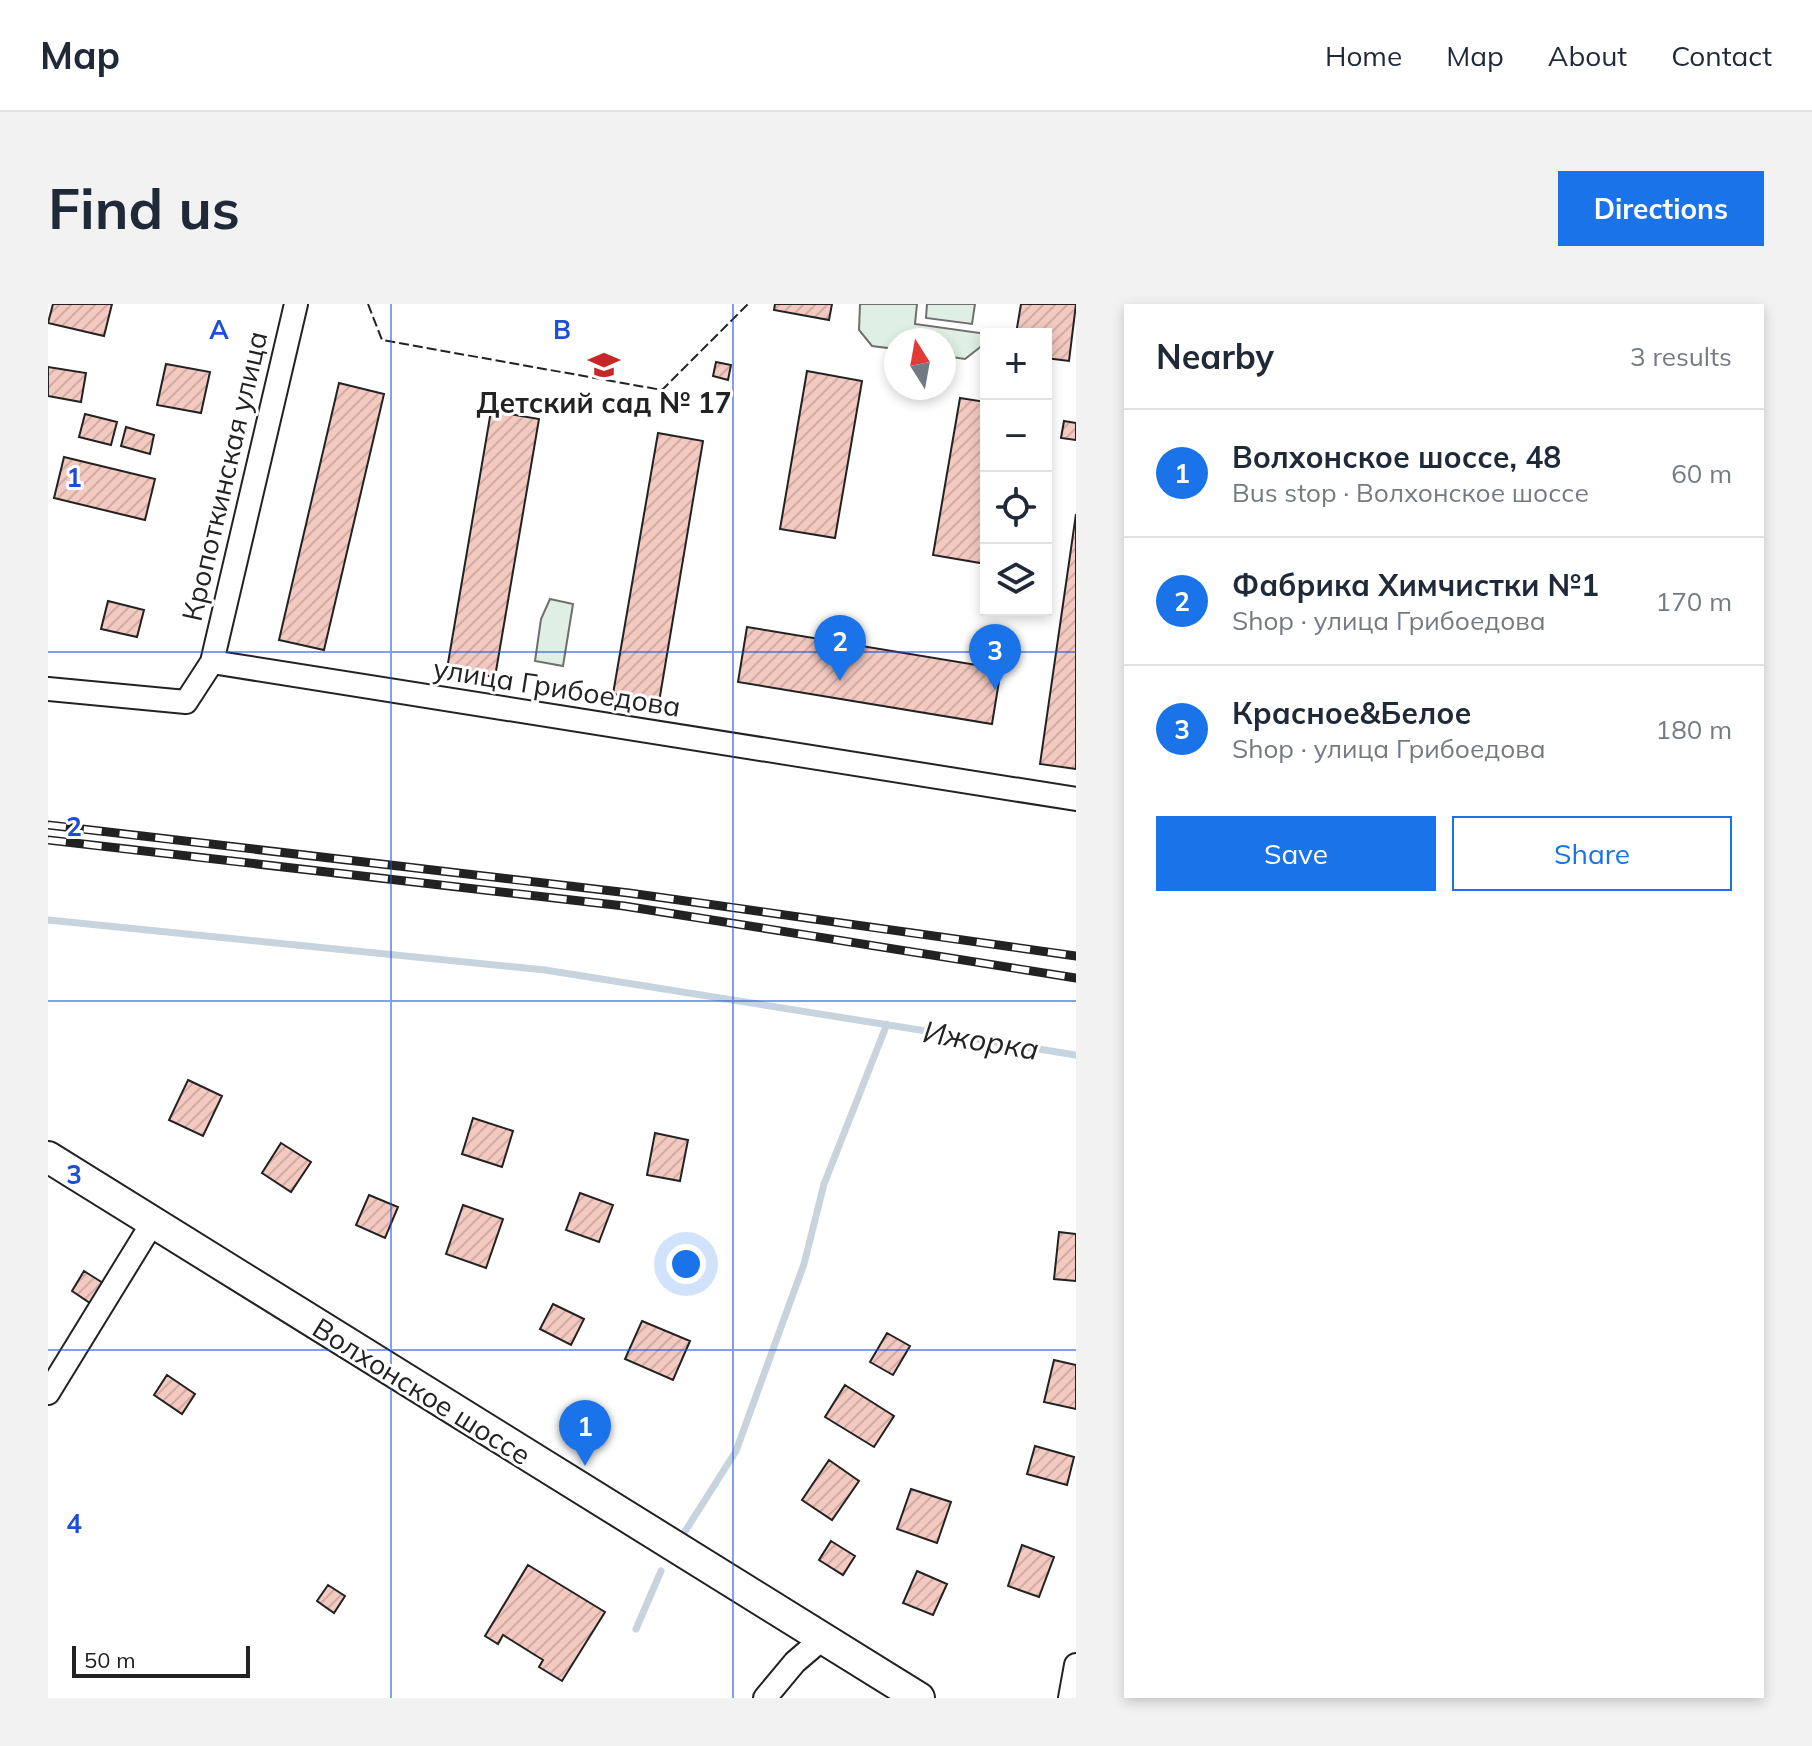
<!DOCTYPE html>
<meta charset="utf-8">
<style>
:root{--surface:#fff;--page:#f2f2f3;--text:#1f2937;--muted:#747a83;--line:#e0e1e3;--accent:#1a73e8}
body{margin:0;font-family:Mulish,sans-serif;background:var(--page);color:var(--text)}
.controls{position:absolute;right:24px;top:24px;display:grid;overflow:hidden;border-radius:0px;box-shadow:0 4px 12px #0003}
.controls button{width:72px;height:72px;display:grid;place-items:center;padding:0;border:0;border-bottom:2px solid var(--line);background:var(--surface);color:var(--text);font:40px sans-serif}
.compass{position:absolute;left:836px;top:24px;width:72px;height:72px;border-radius:50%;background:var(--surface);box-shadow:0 4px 12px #0003;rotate:349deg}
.scale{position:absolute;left:24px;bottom:20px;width:178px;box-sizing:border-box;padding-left:8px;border:4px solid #222;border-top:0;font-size:22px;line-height:28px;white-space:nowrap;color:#222;-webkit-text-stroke:6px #fff;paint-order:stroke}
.you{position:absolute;left:638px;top:960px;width:28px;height:28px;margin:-20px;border:6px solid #fff;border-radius:50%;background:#1a73e8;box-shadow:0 0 0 12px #1a73e833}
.badge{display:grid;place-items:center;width:52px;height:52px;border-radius:50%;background:var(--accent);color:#fff;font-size:26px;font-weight:700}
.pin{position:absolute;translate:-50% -66px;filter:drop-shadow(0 2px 4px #0008)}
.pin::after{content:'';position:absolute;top:42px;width:28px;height:24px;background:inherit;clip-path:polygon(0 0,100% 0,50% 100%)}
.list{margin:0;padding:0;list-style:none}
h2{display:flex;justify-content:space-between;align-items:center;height:104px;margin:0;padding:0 32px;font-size:34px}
h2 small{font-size:26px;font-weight:400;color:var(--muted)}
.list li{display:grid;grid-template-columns:52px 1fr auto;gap:24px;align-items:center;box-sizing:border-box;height:128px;padding:0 32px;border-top:2px solid var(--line)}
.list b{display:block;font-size:30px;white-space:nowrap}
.list p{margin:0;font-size:26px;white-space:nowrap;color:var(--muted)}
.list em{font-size:26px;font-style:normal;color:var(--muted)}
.actions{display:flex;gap:16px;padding:24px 32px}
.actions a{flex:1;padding:18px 0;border:2px solid var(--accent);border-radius:0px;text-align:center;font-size:28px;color:var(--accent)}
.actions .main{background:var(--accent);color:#fff}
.icon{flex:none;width:44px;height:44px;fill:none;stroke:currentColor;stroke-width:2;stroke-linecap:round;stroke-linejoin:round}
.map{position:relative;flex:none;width:1028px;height:1394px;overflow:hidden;border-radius:0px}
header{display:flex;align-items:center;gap:48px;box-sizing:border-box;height:112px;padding:0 40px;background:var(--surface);border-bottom:2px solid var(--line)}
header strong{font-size:38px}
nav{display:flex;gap:44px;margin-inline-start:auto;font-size:28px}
.intro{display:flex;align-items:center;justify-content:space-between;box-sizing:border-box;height:192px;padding:0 48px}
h1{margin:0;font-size:56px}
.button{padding:20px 36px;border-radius:0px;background:var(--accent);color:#fff;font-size:28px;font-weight:700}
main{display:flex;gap:48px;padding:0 48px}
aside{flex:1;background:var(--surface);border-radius:0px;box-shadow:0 4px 12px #0003}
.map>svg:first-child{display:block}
.green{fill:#e0efe3;stroke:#6f6f6f;stroke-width:2}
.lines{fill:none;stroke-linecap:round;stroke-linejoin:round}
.stream{stroke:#c7d3dd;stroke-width:7}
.building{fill:url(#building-hatch);stroke:#222;stroke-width:2}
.street-casing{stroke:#222;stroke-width:26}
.secondary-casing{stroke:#222;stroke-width:34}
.street{stroke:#fff;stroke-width:22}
.secondary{stroke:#fff;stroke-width:30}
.rail-casing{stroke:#222;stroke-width:9}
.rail{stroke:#fff;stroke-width:6;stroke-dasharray:18;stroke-linecap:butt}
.fence{stroke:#222;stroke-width:2;stroke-dasharray:10 4;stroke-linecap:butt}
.grid{fill:none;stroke:#1d4ed8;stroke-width:2;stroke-opacity:0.55}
.labels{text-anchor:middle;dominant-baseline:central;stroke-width:6;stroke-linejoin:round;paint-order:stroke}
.poi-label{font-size:28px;font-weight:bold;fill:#222;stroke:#fff}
.street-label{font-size:28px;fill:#222;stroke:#fff}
.water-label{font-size:30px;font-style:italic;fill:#222;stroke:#fff}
.grid-label{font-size:26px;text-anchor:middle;font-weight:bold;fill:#1d4ed8;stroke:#fff;stroke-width:6;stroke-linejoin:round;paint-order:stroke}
</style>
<header>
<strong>Map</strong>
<nav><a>Home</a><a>Map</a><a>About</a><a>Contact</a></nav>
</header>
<div class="intro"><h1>Find us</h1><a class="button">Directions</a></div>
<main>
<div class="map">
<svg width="1028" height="1394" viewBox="0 0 1028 1394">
<defs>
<pattern id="building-hatch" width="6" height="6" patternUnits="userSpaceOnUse" patternTransform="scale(2)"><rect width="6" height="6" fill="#f3c9c0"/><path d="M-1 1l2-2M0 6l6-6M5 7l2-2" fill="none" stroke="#d0aca5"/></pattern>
</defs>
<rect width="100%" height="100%" fill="#fff"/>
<!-- green -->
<path class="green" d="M 812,0 L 869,0 L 867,20 L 939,30 L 935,41 L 917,55 L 896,52 L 896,36 L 848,36 L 848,45 L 824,42 L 811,26 Z
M 879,0 L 927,0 L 924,20 L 878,14 Z
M 502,295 L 525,300 L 515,362 L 487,357 L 493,315 Z"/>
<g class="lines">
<!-- stream -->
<path class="stream" d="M 0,616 L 497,666 L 1028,751
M 636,1229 L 688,1147 L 756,960 L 776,880 L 839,720
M 588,1325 L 613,1267"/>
</g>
<!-- building -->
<path class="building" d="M 5,0 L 64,0 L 56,32 L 0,19 Z
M 727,0 L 784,0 L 781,16 L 726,6 Z
M 973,0 L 1028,0 L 1021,57 L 998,54 L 998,30 L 968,30 Z
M 668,58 L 683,61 L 680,76 L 665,72 Z
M 118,60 L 162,68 L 153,109 L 109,101 Z
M 0,63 L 38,69 L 33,98 L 0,92 Z
M 759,67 L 814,77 L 787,234 L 732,225 Z
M 291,79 L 336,90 L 276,346 L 231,336 Z
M 912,94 L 938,98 L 938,260 L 885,251 Z
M 443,107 L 491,115 L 447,373 L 399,365 Z
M 37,110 L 69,118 L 63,141 L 31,133 Z
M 1016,117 L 1028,119 L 1028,136 L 1013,134 Z
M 78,123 L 106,131 L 102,150 L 73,142 Z
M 610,129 L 655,137 L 611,398 L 565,390 Z
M 16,153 L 107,175 L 97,216 L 6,194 Z
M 1028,210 L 1028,465 L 992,460 Z
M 60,297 L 96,306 L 89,333 L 53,325 Z
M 699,323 L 953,365 L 944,420 L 690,378 Z
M 140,776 L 174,792 L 155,832 L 121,816 Z
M 425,814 L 465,827 L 454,863 L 414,850 Z
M 607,829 L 640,836 L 632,877 L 599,871 Z
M 233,839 L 263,858 L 243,888 L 214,869 Z
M 532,889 L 565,901 L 551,938 L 518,926 Z
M 321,891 L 350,903 L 337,934 L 308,921 Z
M 415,901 L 455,915 L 438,964 L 398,950 Z
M 1011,928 L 1028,930 L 1028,977 L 1006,975 Z
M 36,967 L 55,979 L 42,999 L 24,987 Z
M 505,1000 L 536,1015 L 523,1041 L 492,1025 Z
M 594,1017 L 642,1037 L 625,1076 L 577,1055 Z
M 839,1029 L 862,1042 L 845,1071 L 822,1058 Z
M 1006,1056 L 1028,1061 L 1028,1105 L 996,1098 Z
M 119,1071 L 147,1090 L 134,1110 L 106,1091 Z
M 797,1081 L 846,1112 L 826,1143 L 777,1113 Z
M 987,1142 L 1026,1153 L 1019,1181 L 979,1170 Z
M 781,1156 L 811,1177 L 784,1216 L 754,1196 Z
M 863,1185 L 903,1198 L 889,1239 L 849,1225 Z
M 783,1237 L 807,1252 L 795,1271 L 771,1256 Z
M 974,1241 L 1006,1253 L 991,1293 L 960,1282 Z
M 480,1261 L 557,1308 L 514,1377 L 491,1363 L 495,1356 L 455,1331 L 450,1340 L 437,1332 Z
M 869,1267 L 899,1280 L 885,1311 L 855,1299 Z
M 280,1281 L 297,1292 L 286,1309 L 269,1297 Z"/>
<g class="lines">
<defs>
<path id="street" d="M 164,358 L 1028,495
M 0,385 L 138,398 L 164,358 L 248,0
M 0,1089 L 105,918
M 717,1394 L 747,1358 L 774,1335
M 1022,1394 L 1028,1361"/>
<path id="secondary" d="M 0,853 L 871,1394"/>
</defs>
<!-- street casing -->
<use href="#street" class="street-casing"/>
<!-- secondary casing -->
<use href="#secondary" class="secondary-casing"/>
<!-- street -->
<use href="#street" class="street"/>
<!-- secondary -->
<use href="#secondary" class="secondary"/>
<defs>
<path id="rail" d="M 0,521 L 581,589 L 1028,652
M 0,536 L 576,602 L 1028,674"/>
</defs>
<!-- rail casing -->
<use href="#rail" class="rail-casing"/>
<!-- rail -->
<use href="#rail" class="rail"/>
<!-- fence -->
<path class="fence" d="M 320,0 L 334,36 L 614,86 L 700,0"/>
</g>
<!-- grid -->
<path class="grid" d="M 343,0 L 343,1394M 685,0 L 685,1394M 0,348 L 1028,348M 0,697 L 1028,697M 0,1046 L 1028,1046"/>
<!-- icons -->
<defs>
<symbol id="school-bare" viewBox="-9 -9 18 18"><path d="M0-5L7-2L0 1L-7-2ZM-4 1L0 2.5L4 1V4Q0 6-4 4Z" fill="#c62828" stroke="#fff" stroke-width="2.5" paint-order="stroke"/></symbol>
</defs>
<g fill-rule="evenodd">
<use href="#school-bare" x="534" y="39" width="44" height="44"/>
</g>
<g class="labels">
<!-- poi labels -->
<g class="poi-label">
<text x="556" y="98">Детский сад № 17</text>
</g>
<!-- street labels -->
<g class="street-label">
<text transform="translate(176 172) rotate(-77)">Кропоткинская улица</text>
<text transform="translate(509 383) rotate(9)">улица Грибоедова</text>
<text transform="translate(374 1087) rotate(32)">Волхонское шоссе</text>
</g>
<!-- water labels -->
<g class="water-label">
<text transform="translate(933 736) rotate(9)">Ижорка</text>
</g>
</g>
<g class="grid-label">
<text x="171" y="35">A</text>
<text x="514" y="35">B</text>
<text x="26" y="183">1</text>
<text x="26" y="532">2</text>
<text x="26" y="880">3</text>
<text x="26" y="1229">4</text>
</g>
</svg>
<div class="controls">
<button>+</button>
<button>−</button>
<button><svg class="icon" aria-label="locate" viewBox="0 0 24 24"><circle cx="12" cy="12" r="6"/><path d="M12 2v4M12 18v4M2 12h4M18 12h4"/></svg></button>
<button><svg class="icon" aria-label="layers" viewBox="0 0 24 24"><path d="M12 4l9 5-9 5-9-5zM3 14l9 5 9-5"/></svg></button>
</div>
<svg class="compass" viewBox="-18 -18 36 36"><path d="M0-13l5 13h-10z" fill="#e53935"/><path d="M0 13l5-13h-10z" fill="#747a83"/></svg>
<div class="scale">50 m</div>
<div class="you"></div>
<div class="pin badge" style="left:537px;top:1162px">1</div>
<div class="pin badge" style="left:792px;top:377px">2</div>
<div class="pin badge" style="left:947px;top:386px">3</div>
</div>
<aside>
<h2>Nearby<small>3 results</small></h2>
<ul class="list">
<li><span class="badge">1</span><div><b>Волхонское шоссе, 48</b><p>Bus stop · Волхонское шоссе</p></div><em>60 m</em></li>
<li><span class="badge">2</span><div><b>Фабрика Химчистки №1</b><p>Shop · улица Грибоедова</p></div><em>170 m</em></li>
<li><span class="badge">3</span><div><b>Красное&amp;Белое</b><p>Shop · улица Грибоедова</p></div><em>180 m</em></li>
</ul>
<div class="actions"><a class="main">Save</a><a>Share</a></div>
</aside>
</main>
